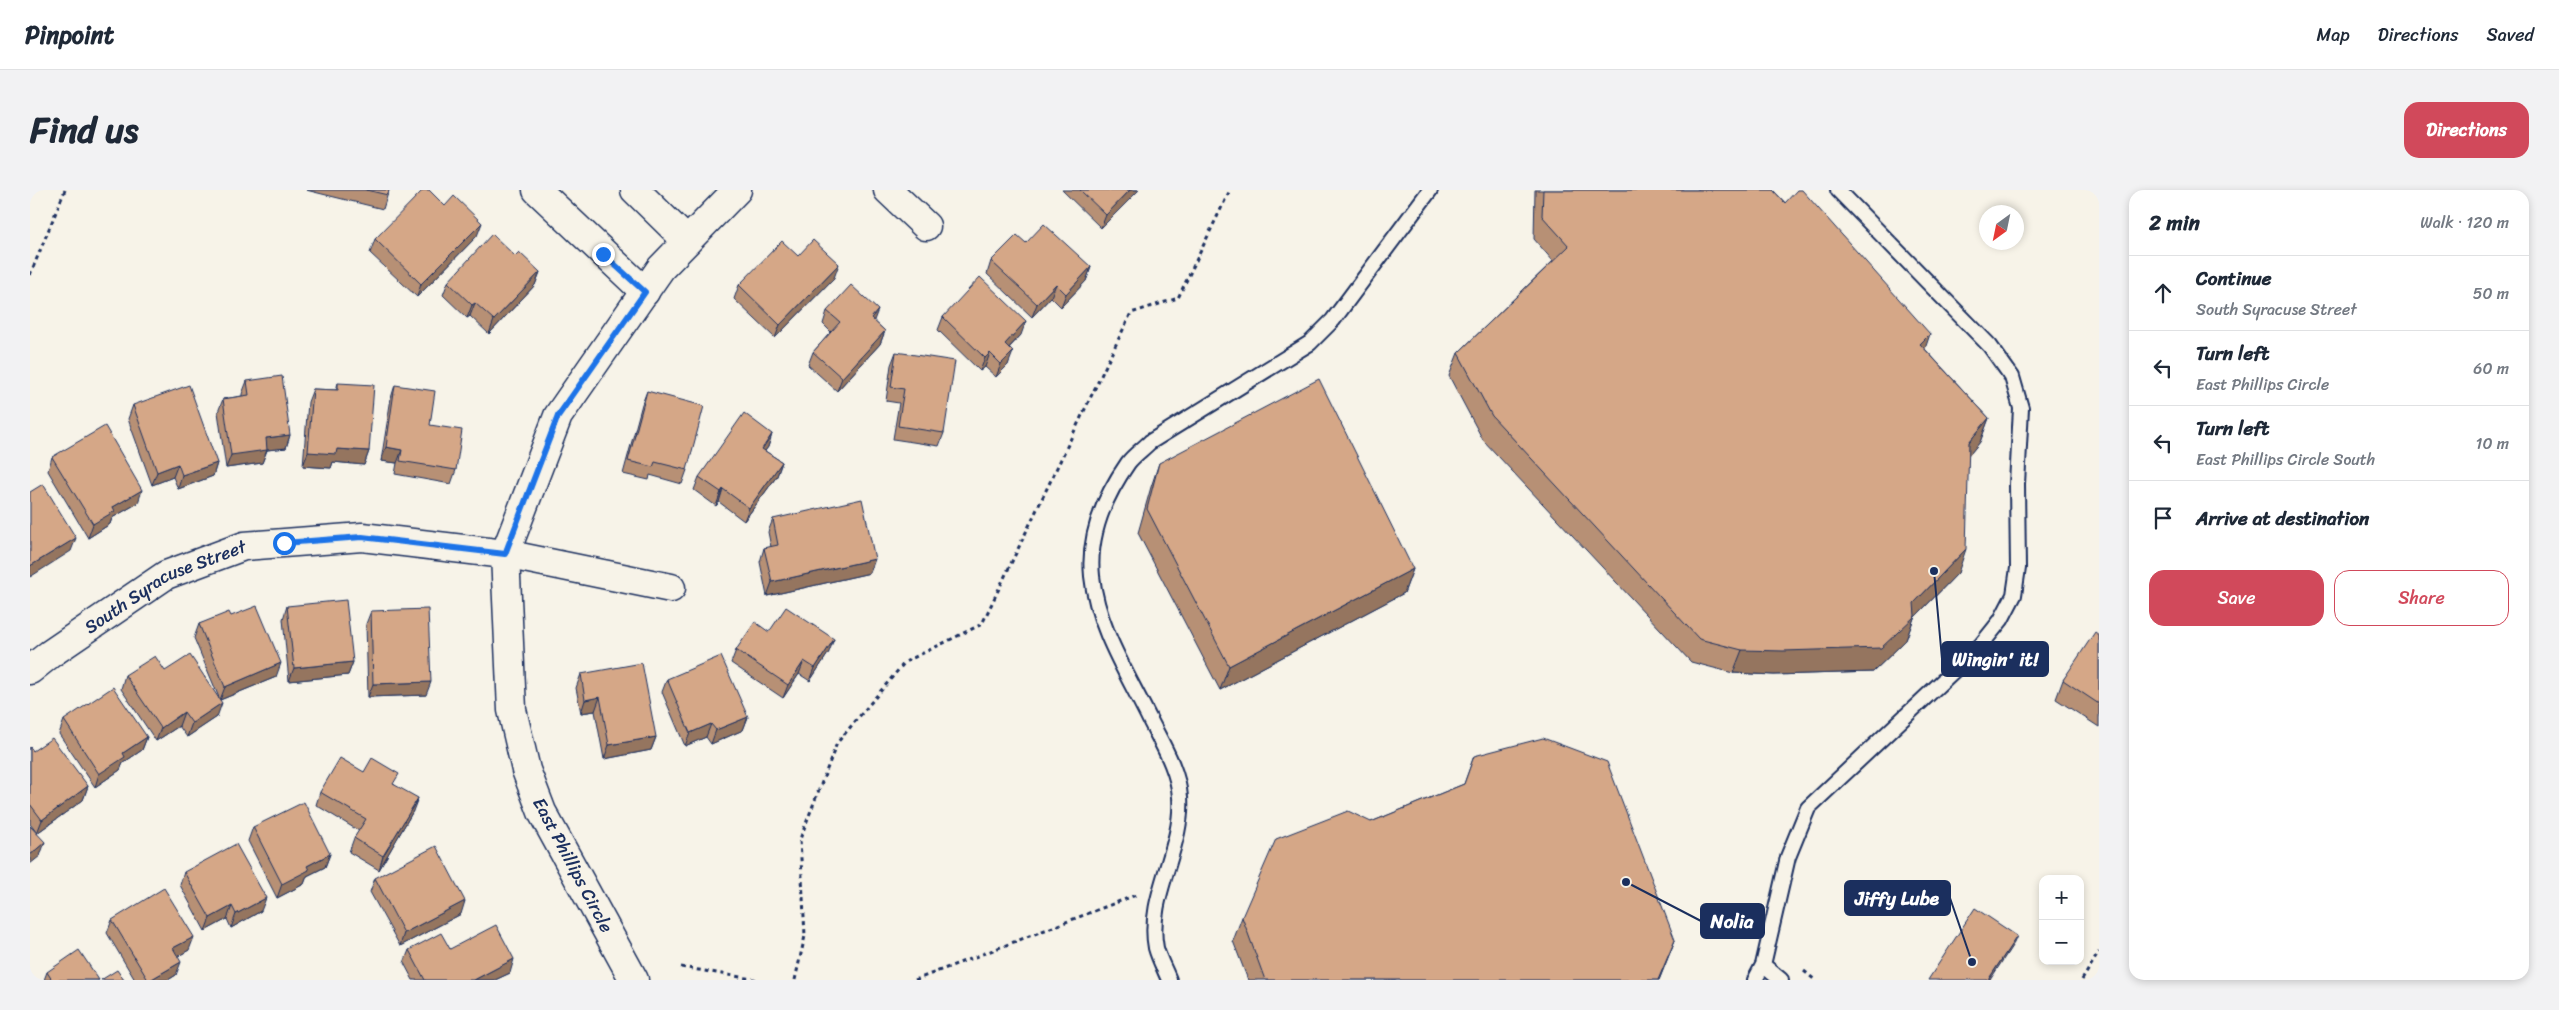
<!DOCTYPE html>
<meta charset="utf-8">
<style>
:root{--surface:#fff;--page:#f2f2f3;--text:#1f2937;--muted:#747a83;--line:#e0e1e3;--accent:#d1495b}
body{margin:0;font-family:Sriracha,sans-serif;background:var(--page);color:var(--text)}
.controls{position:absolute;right:15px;bottom:15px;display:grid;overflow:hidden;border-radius:10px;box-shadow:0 2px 8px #0003}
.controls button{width:45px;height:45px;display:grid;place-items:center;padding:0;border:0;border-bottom:1px solid var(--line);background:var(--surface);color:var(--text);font:25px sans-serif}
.compass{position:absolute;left:1949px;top:15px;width:45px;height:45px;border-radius:50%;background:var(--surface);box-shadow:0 2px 8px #0003;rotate:213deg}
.stop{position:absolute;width:15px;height:15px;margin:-11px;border:4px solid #1a73e8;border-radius:50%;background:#fff}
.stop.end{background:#1a73e8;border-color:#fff;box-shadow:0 1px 5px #0008}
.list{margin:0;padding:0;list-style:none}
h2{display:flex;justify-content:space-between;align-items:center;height:65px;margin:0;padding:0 20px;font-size:21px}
h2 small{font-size:16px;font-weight:400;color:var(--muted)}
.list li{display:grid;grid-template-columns:32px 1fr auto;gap:15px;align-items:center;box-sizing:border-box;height:75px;padding:0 20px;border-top:1px solid var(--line)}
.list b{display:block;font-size:19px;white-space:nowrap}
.list p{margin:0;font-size:16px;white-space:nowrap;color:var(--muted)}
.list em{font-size:16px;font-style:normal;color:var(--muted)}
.actions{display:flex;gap:10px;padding:15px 20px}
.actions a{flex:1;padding:11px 0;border:1px solid var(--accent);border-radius:15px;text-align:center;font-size:18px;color:var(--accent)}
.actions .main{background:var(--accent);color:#fff}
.icon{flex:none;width:28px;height:28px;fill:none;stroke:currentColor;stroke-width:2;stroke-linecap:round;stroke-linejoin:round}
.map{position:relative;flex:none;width:2069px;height:790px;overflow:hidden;border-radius:15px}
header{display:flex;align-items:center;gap:30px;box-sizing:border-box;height:70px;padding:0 25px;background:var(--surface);border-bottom:1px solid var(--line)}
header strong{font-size:24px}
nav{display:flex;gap:28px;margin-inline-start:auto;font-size:18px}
.intro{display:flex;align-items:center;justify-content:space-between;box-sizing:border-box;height:120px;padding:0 30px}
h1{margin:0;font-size:35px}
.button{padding:12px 22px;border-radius:15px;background:var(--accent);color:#fff;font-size:18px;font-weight:700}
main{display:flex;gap:30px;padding:0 30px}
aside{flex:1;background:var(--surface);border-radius:15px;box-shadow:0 2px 8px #0003}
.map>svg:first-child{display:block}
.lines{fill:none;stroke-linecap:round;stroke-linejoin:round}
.lane-casing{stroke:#1b2f5e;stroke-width:18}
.street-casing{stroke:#1b2f5e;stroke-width:31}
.path{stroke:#1b2f5e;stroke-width:3;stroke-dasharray:4 4;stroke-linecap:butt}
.lane{stroke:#f7f3e8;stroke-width:14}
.street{stroke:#f7f3e8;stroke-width:28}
.wall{fill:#b79074;stroke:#1b2f5e}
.shaded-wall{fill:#95755e;stroke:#1b2f5e}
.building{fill:#d5a787;stroke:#1b2f5e}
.route{stroke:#1a73e8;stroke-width:6}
.labels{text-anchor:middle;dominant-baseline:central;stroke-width:5;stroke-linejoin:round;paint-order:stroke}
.street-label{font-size:18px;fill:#1b2f5e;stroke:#f7f3e8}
.leader{fill:none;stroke:#1b2f5e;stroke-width:2}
.callout-dot{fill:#1b2f5e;stroke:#f7f3e8;stroke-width:2}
.callout{fill:#1b2f5e;stroke:#1b2f5e;stroke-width:2}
.callout-label{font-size:19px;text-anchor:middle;font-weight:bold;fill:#fff}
</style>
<header>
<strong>Pinpoint</strong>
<nav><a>Map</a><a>Directions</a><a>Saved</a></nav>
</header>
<div class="intro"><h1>Find us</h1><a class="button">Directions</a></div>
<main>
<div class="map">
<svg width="2069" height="790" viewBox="0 0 2069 790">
<rect width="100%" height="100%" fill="#f7f3e8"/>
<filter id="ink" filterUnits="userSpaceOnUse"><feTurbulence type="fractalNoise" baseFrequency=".02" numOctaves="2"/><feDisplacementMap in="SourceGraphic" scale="10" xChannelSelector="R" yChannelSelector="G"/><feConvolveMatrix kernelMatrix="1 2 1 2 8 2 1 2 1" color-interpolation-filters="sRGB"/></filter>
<g filter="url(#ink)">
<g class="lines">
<defs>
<path id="lane" d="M 1733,775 L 1751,790
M 1139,790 C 1135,780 1129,769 1126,758 C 1116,707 1154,658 1150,607 C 1148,579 1132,554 1120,530 C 1098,485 1067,437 1062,386 C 1058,346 1075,306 1098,273 C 1103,266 1113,259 1120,252 L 1280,153 L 1303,130 L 1400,0
M 1725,790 L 1733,775 L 1758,667 L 1778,618 L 1951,455 L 1971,430 L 1984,405 L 1988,378 L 1987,294 L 1991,218 L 1982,187 L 1960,156 L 1808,0"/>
<g id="street">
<path d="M 507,0 L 615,102"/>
<path d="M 605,0 L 657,51"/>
<path d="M 858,0 L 896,36"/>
<path id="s1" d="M 0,480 L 20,464 L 136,385 L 214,356 L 332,347 L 475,364 L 641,398"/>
<path d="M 604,790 L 512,622 L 496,580 L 482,520 L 475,364 L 528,226 L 631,78 L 707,0"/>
</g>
</defs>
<!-- lane casing -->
<use href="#lane" class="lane-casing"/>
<!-- street casing -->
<use href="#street" class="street-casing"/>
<!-- path -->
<path class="path" d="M 0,85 L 35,0
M 651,777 L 728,790
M 1774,781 L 1785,790
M 765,790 L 775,746 L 770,649 L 807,553 L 875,472 L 952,434 L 1101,123 L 1148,108 L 1200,0
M 885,790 L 1106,705
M 2052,790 L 2069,762"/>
<!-- lane -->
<use href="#lane" class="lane"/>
<!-- street -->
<use href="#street" class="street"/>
</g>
<!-- wall -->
<path class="wall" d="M 276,0 L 359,0 L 353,19 Z
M 1032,0 L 1109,0 L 1071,38 Z
M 1505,0 L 1743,0 L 1895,159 L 1959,228 L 1950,252 L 1938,266 L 1928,383 L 1884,428 L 1876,450 L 1843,482 L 1744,485 L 1703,483 L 1661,472 L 1453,250 L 1419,186 L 1428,163 L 1523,71 L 1504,49 Z
M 447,46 L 387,107 L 340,63 L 345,49 Z
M 996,53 L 1061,77 L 1056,91 L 1031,117 L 1021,107 L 1002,127 L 957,84 L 961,71 Z
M 485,66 L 510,82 L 505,95 L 459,144 L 440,126 L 437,128 L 413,105 L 418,92 Z
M 768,66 L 804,88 L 745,148 L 704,109 L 709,95 Z
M 797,121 L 844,131 L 855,141 L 850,154 L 807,201 L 778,175 L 783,162 L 801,142 L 793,134 Z
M 913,127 L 991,145 L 979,158 L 978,175 L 966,187 L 955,177 L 950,181 L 908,140 Z
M 866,162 L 914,243 L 909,256 L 863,249 L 869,213 L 856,211 L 861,175 Z
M 217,191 L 260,245 L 256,258 L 237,260 L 232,273 L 196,278 L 188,222 L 193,209 L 212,206 L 212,204 Z
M 308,193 L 339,261 L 334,275 L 303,272 L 301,278 L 273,276 L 278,212 L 283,199 L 306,200 Z
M 365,195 L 400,235 L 426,280 L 421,294 L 365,284 L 367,273 L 351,271 L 361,208 Z
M 617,201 L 657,280 L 652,294 L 620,285 L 619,290 L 593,284 L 612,214 Z
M 103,215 L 187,273 L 183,286 L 148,299 L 143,287 L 122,295 L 98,229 Z
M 742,244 L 738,257 L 735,261 L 752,272 L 747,286 L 714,331 L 689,312 L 686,316 L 664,300 L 669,287 Z
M 22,267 L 108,313 L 82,328 L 80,334 L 58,348 L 18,281 Z
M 1129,273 L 1383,379 L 1374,403 L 1190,500 L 1108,343 L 1121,297 Z
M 743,329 L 840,383 L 737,406 L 730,372 L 734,358 L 741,357 L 738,342 Z
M 257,416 L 323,472 L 318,485 L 259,491 L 253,429 Z
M 341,421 L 396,505 L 338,507 L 336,434 Z
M 201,426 L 246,487 L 190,510 L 164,448 L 169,434 Z
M 739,442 L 799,462 L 780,491 L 769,484 L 753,508 L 701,473 L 706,460 Z
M 2069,445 L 2069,537 L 2026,509 L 2033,490 Z
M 135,481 L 187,527 L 157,547 L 149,536 L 126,551 L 91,499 L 95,485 Z
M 551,484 L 626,547 L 621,560 L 574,569 L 565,521 L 551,523 L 546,498 Z
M 637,489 L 718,527 L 713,540 L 681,554 L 676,547 L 655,556 L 632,502 Z
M 34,530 L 117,547 L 112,560 L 93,573 L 90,580 L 65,597 L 29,544 Z
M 0,557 L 3,561 L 58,596 L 53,610 L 7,643 L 10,666 L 7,643 L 0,634 Z
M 1444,566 L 1645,750 L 1629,790 L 1218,790 L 1203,751 L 1212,727 L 1341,632 L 1434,594 Z
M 334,582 L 365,595 L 383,621 L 349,680 L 319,662 L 324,648 L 329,641 L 286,615 L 290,602 Z
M 223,637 L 300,664 L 295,677 L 277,686 L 274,694 L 247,708 L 218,651 Z
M 154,682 L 231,721 L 201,738 L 197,729 L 175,741 L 150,695 Z
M 345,688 L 431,724 L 370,756 L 340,702 Z
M 82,730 L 159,760 L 148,766 L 146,785 L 138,790 L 105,790 L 77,743 Z
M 420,759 L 480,783 L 465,790 L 383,790 L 374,773 L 379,760 Z
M 17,782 L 69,790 L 14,790 Z"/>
<!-- shaded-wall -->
<path class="shaded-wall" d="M 1100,0 L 1109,0 L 1071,38 L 1076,25 Z
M 452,33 L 447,46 L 387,107 L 391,94 Z
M 809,74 L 804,88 L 745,148 L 750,135 Z
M 1061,77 L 1056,91 L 1031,117 L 1036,104 Z
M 510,82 L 505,95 L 459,144 L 464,130 Z
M 1026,94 L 1021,107 L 1002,127 L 1007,114 Z
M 445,113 L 440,126 L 437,128 L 442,115 Z
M 848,120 L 843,133 L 841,128 Z
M 996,131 L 991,145 L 970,167 L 975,154 Z
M 855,141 L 850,154 L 807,201 L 812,188 Z
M 1900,144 L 1892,168 L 1890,154 Z
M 983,162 L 978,175 L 966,187 L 971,174 Z
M 960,163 L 955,177 L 950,181 L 955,168 Z
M 1959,228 L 1950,252 L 1930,276 L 1939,252 Z
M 742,244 L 738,257 L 727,272 L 732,259 Z
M 260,245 L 256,258 L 237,260 L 232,273 L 196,278 L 201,265 L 236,248 Z
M 356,257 L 372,260 L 367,273 L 351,271 Z
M 307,259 L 339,261 L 334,275 L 303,272 L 301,278 L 273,276 L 278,262 Z
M 752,272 L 747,286 L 714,331 L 719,318 Z
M 187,273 L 183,286 L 148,299 L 152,285 Z
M 148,274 L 143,287 L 122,295 L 127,282 Z
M 693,299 L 689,312 L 686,316 L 691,302 Z
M 112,300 L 108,313 L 82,328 L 80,334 L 58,348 L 63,334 L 83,317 Z
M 46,348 L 41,361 L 0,387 L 0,376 Z
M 1936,359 L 1928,383 L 1884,428 L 1876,450 L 1843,482 L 1744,485 L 1703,483 L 1712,460 L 1884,413 Z
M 845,369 L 840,383 L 737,406 L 742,392 Z
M 1383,379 L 1374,403 L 1190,500 L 1199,476 Z
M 804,449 L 799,462 L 780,491 L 785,478 Z
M 774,471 L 769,484 L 753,508 L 758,495 Z
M 323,472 L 318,485 L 259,491 L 264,478 Z
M 251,473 L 246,487 L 190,510 L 195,497 Z
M 401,492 L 396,505 L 338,507 L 343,494 Z
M 570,507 L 565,521 L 551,523 L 555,510 Z
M 192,513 L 187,527 L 157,547 L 162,533 Z
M 154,522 L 149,536 L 126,551 L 131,538 Z
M 718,527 L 713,540 L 681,554 L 686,540 Z
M 681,534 L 676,547 L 655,556 L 660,543 Z
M 117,547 L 112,560 L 93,573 L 90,580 L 65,597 L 69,584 L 93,563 Z
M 626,547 L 621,560 L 574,569 L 579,555 Z
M 58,596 L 53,610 L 7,643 L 12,630 Z
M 388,608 L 383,621 L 349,680 L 353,666 Z
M 15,652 L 10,666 L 0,674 L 0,665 Z
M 300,664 L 295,677 L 277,686 L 274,694 L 247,708 L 252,694 L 277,676 Z
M 236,708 L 231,721 L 201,738 L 206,724 Z
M 435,711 L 431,724 L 370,756 L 374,743 Z
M 202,716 L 197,729 L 175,741 L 180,728 Z
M 1987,746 L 1984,753 L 1960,790 L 1958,790 Z
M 164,747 L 159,760 L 138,772 L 143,758 Z
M 1645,750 L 1629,790 L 1628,790 Z
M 484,769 L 480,783 L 465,790 L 444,790 Z
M 151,772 L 146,785 L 138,790 L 120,790 Z"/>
<!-- building -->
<path class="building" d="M 336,0 L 359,0 L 358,5 Z
M 393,0 L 399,0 L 415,16 L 424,6 L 452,33 L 391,94 L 345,49 Z
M 1050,0 L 1100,0 L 1076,25 Z
M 1513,0 L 1743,0 L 1755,13 L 1767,0 L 1772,0 L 1900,144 L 1890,154 L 1959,228 L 1939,252 L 1936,359 L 1884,413 L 1885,426 L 1851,458 L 1753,461 L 1712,460 L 1669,449 L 1462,226 L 1428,163 L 1539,56 L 1512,26 Z
M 1014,34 L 1061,77 L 1036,104 L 1026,94 L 1007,114 L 961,71 L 987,45 L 996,53 Z
M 462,44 L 485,66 L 489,62 L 510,82 L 464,130 L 445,113 L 442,115 L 418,92 Z
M 783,50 L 809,74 L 750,135 L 709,95 L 752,51 L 768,66 Z
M 950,87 L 996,131 L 975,154 L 983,162 L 971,174 L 960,163 L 955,168 L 913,127 Z
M 821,95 L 848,120 L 841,128 L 855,141 L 812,188 L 783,162 L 810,132 L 797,121 Z
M 866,162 L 925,171 L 914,243 L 868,236 L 874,199 L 861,197 Z
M 252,186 L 260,245 L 236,248 L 237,260 L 201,265 L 193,209 L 219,205 L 217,191 Z
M 1289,189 L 1383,379 L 1199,476 L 1117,319 L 1129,273 Z
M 308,193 L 344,195 L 339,261 L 307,259 L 306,264 L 278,262 L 283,199 L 308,200 Z
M 159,195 L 187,273 L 152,285 L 148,274 L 127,282 L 103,215 Z
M 365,195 L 405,201 L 400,235 L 432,240 L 426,280 L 370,271 L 372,260 L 356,257 Z
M 617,201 L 674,216 L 657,280 L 625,272 L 623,277 L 598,271 Z
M 714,223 L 742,244 L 732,259 L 752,272 L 719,318 L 693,299 L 691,302 L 669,287 Z
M 75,236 L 112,300 L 83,317 L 85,321 L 63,334 L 22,267 Z
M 13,294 L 46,348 L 0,376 L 0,302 Z
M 832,309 L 845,369 L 742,392 L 734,358 L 748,355 L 743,329 Z
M 316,410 L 323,472 L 264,478 L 257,416 Z
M 227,416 L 251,473 L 195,497 L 169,434 L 199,422 L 201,426 Z
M 756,417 L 804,449 L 785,478 L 774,471 L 758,495 L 706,460 L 725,432 L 739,442 Z
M 398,419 L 401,492 L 343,494 L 341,421 Z
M 2065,442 L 2069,445 L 2069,514 L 2033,490 Z
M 160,465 L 192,513 L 162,533 L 154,522 L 131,538 L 95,485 L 125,466 L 135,481 Z
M 691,466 L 718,527 L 686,540 L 681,534 L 660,543 L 637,489 Z
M 612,473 L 626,547 L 579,555 L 570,507 L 555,510 L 551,484 Z
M 83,497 L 117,547 L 93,563 L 95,567 L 69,584 L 34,530 Z
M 22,548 L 58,596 L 12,630 L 0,614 L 0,557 L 3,561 Z
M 1513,548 L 1577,572 L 1645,750 L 1628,790 L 1235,790 L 1212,727 L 1246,649 L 1318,621 L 1341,632 L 1434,594 L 1444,566 Z
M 310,568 L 334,582 L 342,568 L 369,584 L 363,594 L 388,608 L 353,666 L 324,648 L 336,629 L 290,602 Z
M 274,612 L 300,664 L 277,676 L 279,680 L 252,694 L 223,637 Z
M 0,636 L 15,652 L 0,665 Z
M 206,654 L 236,708 L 206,724 L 202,716 L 180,728 L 154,682 Z
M 406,656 L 435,711 L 374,743 L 345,688 Z
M 134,698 L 164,747 L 143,758 L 151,772 L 120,790 L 118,790 L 82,730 Z
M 1945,718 L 1987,746 L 1958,790 L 1898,790 Z
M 466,735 L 484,769 L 444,790 L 395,790 L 379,760 L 411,743 L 420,759 Z
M 49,760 L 69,790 L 22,790 L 17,782 Z
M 87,780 L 94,790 L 71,790 Z"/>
</g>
<g class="lines" filter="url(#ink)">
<!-- route -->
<path class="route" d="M 254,353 L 332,347 L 475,364 L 528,226 L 615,102 L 573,64"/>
</g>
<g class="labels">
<!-- street labels -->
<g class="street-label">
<text stroke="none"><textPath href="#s1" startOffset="160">South Syracuse Street</textPath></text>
<text transform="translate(543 675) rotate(62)">East Phillips Circle</text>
</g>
</g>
<!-- callouts -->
<path class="leader" d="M1904 381L1912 469M1942 772L1920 708M1596 692L1671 731"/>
<g class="callout-dot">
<circle cx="1904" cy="381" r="5"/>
<circle cx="1942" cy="772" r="5"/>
<circle cx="1596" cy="692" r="5"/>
</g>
<g class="callout">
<rect x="1912" y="452" width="106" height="34" rx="5"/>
<rect x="1815" y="691" width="105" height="34" rx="5"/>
<rect x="1671" y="714" width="63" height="34" rx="5"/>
</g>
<g class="callout-label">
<text x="1965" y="476">Wingin' it!</text>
<text x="1867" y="715">Jiffy Lube</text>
<text x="1702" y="738">Nolia</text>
</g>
</svg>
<div class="controls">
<button>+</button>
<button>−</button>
</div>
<svg class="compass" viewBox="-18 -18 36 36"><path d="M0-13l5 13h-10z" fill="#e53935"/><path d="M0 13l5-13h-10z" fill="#747a83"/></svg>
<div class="stop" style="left:254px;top:353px"></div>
<div class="stop end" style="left:573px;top:64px"></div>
</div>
<aside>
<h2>2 min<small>Walk · 120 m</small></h2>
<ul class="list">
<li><svg class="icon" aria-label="ahead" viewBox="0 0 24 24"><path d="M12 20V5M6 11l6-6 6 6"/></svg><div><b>Continue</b><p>South Syracuse Street</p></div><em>50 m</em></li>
<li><svg class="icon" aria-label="left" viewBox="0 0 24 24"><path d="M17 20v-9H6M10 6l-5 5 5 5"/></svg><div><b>Turn left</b><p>East Phillips Circle</p></div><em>60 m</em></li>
<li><svg class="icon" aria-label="left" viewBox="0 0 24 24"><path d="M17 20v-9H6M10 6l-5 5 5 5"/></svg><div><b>Turn left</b><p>East Phillips Circle South</p></div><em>10 m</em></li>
<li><svg class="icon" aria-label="arrive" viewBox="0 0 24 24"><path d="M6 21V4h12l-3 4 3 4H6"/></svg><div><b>Arrive at destination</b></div></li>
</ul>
<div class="actions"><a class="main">Save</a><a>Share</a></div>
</aside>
</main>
